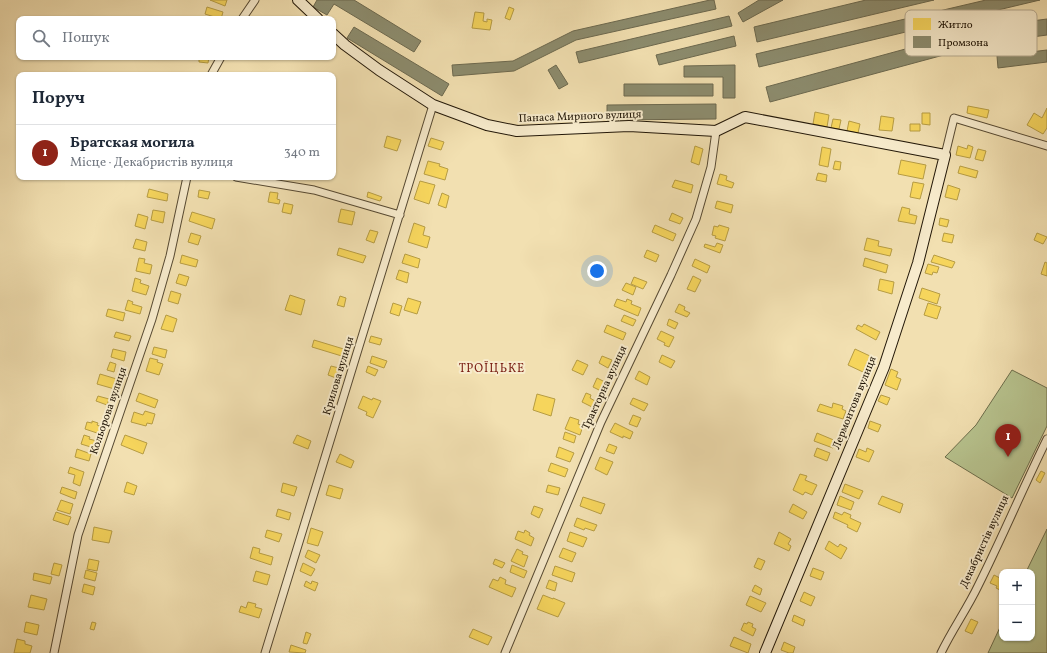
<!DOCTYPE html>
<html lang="uk">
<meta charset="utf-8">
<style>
:root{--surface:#fff;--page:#f2f2f3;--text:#1f2937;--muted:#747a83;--line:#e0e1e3;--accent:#8f2418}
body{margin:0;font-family:Vollkorn,serif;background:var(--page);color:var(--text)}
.controls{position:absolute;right:12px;bottom:12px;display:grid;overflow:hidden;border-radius:8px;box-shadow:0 1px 3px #0004}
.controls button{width:36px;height:36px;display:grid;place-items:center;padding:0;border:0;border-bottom:1px solid var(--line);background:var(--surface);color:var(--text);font:20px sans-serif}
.you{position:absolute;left:597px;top:271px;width:14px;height:14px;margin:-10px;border:3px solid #fff;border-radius:50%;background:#1a73e8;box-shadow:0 0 0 6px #1a73e833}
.badge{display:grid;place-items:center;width:26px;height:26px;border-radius:50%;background:var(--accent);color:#fff;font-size:13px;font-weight:700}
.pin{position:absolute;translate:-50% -33px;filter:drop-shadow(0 1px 2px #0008)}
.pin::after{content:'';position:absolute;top:21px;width:14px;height:12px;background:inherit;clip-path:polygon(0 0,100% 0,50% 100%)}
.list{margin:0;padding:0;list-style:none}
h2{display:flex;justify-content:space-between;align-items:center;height:52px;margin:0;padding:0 16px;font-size:17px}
h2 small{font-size:13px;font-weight:400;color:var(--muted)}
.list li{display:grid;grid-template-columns:26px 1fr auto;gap:12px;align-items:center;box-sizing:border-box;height:56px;padding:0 16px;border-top:1px solid var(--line)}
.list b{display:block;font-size:15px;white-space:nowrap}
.list p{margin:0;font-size:13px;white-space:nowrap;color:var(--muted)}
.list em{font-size:13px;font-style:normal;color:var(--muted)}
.icon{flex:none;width:22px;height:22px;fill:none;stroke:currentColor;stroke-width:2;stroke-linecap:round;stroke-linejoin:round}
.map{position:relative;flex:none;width:1047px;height:653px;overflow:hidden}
.search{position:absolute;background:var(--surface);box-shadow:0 1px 3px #0004;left:16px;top:16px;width:320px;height:44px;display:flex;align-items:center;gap:10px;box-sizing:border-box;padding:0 14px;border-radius:8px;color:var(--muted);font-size:15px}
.panel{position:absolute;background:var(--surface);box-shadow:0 1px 3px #0004;left:16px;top:72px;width:320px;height:108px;border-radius:8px}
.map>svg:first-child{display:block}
.green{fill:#b7c38e;stroke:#6c6d4b}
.homes{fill:#f6d55c;stroke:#b69c43}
.industry{fill:#8c8c6e;stroke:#6c694f}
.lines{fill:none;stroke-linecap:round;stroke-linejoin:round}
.street-casing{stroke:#564932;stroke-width:9}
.secondary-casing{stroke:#221708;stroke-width:12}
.street{stroke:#f7ebcc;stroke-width:7}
.secondary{stroke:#f7ebcc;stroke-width:10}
.labels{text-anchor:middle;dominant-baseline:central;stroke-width:4;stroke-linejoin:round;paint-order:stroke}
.street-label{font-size:11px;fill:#221708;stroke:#f7ebcc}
.neighbourhood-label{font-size:12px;letter-spacing:1px;fill:#7a1f14;stroke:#f7ebcc}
.key{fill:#f7ebcc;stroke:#b7ab91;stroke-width:1}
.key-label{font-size:11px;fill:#221708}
</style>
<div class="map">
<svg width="1047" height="653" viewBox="0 0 1047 653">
<rect width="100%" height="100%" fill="#f2e0b1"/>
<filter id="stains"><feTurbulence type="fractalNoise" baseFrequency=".005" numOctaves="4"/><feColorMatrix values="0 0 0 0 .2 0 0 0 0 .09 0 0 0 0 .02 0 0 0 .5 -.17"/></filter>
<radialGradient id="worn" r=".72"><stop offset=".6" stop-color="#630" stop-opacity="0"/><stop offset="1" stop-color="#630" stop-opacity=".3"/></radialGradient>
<!-- green -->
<path class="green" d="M 1012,370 L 1047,388 L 1047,426 L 1012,498 L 945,457 L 976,425 Z
M 1047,529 L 1047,653 L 988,653 L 1002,623 L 1002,638 L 1032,638 L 1032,572 L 1026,572 Z"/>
<!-- homes -->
<path class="homes" d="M 210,0 L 227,0 L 225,6 Z
M 207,7 L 223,12 L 221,19 L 205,14 Z
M 509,7 L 514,9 L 510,20 L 505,18 Z
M 475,12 L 484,13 L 483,21 L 487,22 L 487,19 L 492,20 L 490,30 L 472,28 Z
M 199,57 L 209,57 L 208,63 L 199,62 Z
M 968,106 L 989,110 L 987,118 L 967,113 Z
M 1047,108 L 1047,128 L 1043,134 L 1027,125 L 1034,113 L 1042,118 Z
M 815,112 L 829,115 L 827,127 L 813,124 Z
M 922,113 L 930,113 L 930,125 L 922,124 Z
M 881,116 L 894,118 L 892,131 L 879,130 Z
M 833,119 L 841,120 L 839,129 L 831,128 Z
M 849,121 L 860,124 L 858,133 L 847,131 Z
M 910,124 L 920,124 L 920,131 L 910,131 Z
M 387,136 L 401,140 L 397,151 L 384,147 Z
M 431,138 L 444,142 L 441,150 L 428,146 Z
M 968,145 L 973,147 L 970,158 L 956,155 L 958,146 L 967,149 Z
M 695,146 L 703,149 L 699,165 L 691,162 Z
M 822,147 L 831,149 L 828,167 L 819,165 Z
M 978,149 L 986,151 L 983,161 L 975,159 Z
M 901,160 L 926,165 L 923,179 L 898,174 Z
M 428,161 L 440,164 L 439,166 L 448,169 L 445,180 L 424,174 Z
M 835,161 L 841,162 L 840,170 L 833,169 Z
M 960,166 L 978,171 L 976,178 L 958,173 Z
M 818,173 L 827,175 L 826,182 L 816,180 Z
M 720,174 L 727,176 L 726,180 L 734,183 L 732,188 L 717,184 Z
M 675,180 L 693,185 L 691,193 L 672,187 Z
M 420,181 L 435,185 L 429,204 L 414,199 Z
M 913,182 L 924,184 L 920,199 L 910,197 Z
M 948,185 L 960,189 L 957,200 L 945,197 Z
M 149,189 L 168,194 L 167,201 L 147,197 Z
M 199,190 L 210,192 L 208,199 L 198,197 Z
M 270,192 L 278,193 L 277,199 L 280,200 L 279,204 L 268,202 Z
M 368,192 L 382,197 L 380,201 L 367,197 Z
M 442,193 L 449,196 L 446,208 L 438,205 Z
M 717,201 L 733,205 L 731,213 L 715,208 Z
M 284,203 L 293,205 L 291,214 L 282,212 Z
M 902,207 L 910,209 L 909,214 L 917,216 L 915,224 L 898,221 Z
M 341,209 L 355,212 L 352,225 L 338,222 Z
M 153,210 L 165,212 L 163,223 L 151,220 Z
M 192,212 L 215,219 L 212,229 L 189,221 Z
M 672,213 L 683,218 L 680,224 L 669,220 Z
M 138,214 L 148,217 L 145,229 L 135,226 Z
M 940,218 L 949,220 L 947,227 L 939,225 Z
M 414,223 L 425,227 L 423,235 L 430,237 L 427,248 L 408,242 Z
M 655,225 L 676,234 L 673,241 L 652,232 Z
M 719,225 L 729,228 L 725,241 L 715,238 L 716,236 L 712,235 L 714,226 L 718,227 Z
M 370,230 L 378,232 L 374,243 L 366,240 Z
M 191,233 L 201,236 L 198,245 L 188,242 Z
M 944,233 L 954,235 L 952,243 L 942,241 Z
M 1037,233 L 1047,237 L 1043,244 L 1034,240 Z
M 867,238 L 879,241 L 878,246 L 892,249 L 890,256 L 864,250 Z
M 136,239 L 147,242 L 145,251 L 133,248 Z
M 717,243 L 723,245 L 720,253 L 704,247 L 705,244 L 715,247 Z
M 339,248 L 366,256 L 363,263 L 337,255 Z
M 647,250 L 659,255 L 656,262 L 644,257 Z
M 405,254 L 420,259 L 418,268 L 402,263 Z
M 182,255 L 198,260 L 196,267 L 180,263 Z
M 934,255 L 955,262 L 952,268 L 931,262 Z
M 139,258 L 145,259 L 144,263 L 152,265 L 150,274 L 136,271 Z
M 865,258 L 888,265 L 886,273 L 863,266 Z
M 695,259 L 710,266 L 707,273 L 692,266 Z
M 1045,262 L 1047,263 L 1047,276 L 1041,274 Z
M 928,264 L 939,267 L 937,273 L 933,272 L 932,275 L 925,273 Z
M 399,270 L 409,273 L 407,283 L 396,279 Z
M 179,274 L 189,277 L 186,286 L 176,283 Z
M 693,276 L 701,280 L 695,292 L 687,289 Z
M 634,277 L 647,282 L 643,289 L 631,284 Z
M 135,278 L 141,280 L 140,283 L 149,286 L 146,295 L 132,291 Z
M 880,279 L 894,282 L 892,294 L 878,290 Z
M 626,283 L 636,287 L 633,295 L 622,290 Z
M 922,288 L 940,294 L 937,304 L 919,298 Z
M 171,291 L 181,294 L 178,304 L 168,301 Z
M 290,295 L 305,300 L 301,315 L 285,310 Z
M 340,296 L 346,298 L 344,307 L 337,305 Z
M 408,298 L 421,302 L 417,314 L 404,310 Z
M 617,299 L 626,302 L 627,299 L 632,301 L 631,304 L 641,308 L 638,316 L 614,306 Z
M 128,300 L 133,302 L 132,304 L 142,307 L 140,314 L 125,310 Z
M 393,303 L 402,306 L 399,316 L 390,313 Z
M 928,303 L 941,307 L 937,319 L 924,315 Z
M 679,304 L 685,307 L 684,310 L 690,313 L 687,317 L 675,312 Z
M 108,309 L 125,313 L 123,321 L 106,316 Z
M 166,315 L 177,319 L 173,332 L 161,329 Z
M 624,315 L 636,320 L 633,326 L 621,321 Z
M 669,319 L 678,323 L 675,329 L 667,325 Z
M 864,324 L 880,332 L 876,340 L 856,329 L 858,325 L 862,327 Z
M 607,325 L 626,333 L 623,340 L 604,332 Z
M 661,331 L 674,337 L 669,347 L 664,345 L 665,343 L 657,339 Z
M 116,332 L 131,336 L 129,341 L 114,337 Z
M 371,336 L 382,339 L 380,345 L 369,342 Z
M 314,340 L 347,350 L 345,357 L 312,347 Z
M 154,347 L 167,350 L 165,358 L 152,354 Z
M 113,349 L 126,352 L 124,361 L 111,357 Z
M 855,349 L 870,356 L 863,372 L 848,365 Z
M 662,355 L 675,361 L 671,368 L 659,362 Z
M 372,356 L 387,361 L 384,368 L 370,363 Z
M 602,356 L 612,360 L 608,368 L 599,363 Z
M 150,358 L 158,360 L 157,362 L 163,364 L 159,375 L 146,371 Z
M 577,360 L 588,365 L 583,375 L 572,370 Z
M 110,362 L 116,364 L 114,372 L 107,370 Z
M 331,366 L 339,368 L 336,378 L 328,375 Z
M 368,366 L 378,370 L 375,376 L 366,372 Z
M 891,369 L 898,372 L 896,377 L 901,379 L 897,390 L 885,385 Z
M 639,371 L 650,377 L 647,385 L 635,379 Z
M 100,374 L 120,380 L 118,390 L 97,384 Z
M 597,378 L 605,382 L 601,391 L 593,387 Z
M 139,393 L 158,400 L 155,408 L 136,401 Z
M 586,393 L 591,395 L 590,398 L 595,401 L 592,407 L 582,402 Z
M 537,394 L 555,399 L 551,416 L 533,410 Z
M 881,395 L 890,398 L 887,405 L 878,401 Z
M 98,396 L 109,399 L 107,405 L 96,401 Z
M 363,396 L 372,400 L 373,398 L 381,401 L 373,418 L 366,415 L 367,412 L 358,408 Z
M 633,398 L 648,404 L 644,411 L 630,404 Z
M 833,403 L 843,406 L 842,409 L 846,411 L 843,419 L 817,411 L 820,404 L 832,408 Z
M 145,411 L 155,414 L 152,424 L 147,423 L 146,426 L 131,422 L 134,412 L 143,415 Z
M 633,415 L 641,418 L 637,427 L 629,424 Z
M 570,417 L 579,420 L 578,424 L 583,426 L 580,435 L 565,429 Z
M 92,421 L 98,423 L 97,425 L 102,427 L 100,434 L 85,429 L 87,422 L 92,423 Z
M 870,421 L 881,425 L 878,432 L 868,428 Z
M 615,423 L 633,432 L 630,439 L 623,436 L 623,438 L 610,432 Z
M 565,432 L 576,436 L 574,443 L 563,439 Z
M 817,433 L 836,441 L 833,448 L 814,441 Z
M 84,435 L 90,437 L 89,439 L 97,441 L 94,448 L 81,444 Z
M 125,435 L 147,443 L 143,454 L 121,445 Z
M 297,435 L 311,441 L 308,449 L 293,443 Z
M 609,444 L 617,447 L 614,454 L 606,451 Z
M 559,447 L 574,453 L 570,462 L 556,457 Z
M 817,448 L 830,453 L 827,461 L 814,456 Z
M 867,448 L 874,451 L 869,462 L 856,457 L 859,449 L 866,452 Z
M 77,449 L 91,454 L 89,461 L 75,457 Z
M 340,454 L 354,461 L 351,468 L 336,462 Z
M 600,457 L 613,462 L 607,475 L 595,469 Z
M 551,463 L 568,469 L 565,477 L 548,471 Z
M 70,467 L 84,472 L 80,486 L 73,483 L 75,475 L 68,473 Z
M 1041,471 L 1045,473 L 1040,483 L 1036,480 Z
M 800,474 L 807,476 L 805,480 L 817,485 L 812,495 L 805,492 L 803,495 L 793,490 Z
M 127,482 L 137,486 L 134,495 L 124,492 Z
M 283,483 L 297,487 L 294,496 L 281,492 Z
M 845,484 L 863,491 L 859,499 L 842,492 Z
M 329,485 L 343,489 L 340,499 L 326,495 Z
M 548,485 L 560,488 L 558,495 L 546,492 Z
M 62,487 L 77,492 L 75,499 L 60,493 Z
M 840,496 L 854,502 L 851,510 L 837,505 Z
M 882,496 L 903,504 L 900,513 L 878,504 Z
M 583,497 L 605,504 L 601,514 L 580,506 Z
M 61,500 L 73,504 L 70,514 L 57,510 Z
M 793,504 L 807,512 L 803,519 L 789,512 Z
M 534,506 L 543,509 L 539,518 L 531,514 Z
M 278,509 L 291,513 L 289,520 L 276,516 Z
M 56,512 L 71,517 L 68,525 L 53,520 Z
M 835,512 L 842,515 L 844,512 L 851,515 L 850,518 L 861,523 L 857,532 L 847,527 L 848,525 L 833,518 Z
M 577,518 L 597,525 L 594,531 L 585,528 L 584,530 L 574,526 Z
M 94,527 L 112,531 L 109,543 L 92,540 Z
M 311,528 L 323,532 L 318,546 L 307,543 Z
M 267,530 L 282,534 L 279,542 L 265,537 Z
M 525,530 L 530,533 L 529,535 L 534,538 L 531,546 L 515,539 L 518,531 L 524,533 Z
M 570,532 L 587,538 L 583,547 L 567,541 Z
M 779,532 L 791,539 L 788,544 L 791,546 L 789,551 L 774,544 Z
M 829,541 L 838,547 L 840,544 L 847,548 L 841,559 L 825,549 Z
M 253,547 L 260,549 L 259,553 L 273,557 L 271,565 L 250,558 Z
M 563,548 L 576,553 L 572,562 L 559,557 Z
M 517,549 L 523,552 L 522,554 L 528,556 L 524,567 L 511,561 Z
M 308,550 L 320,555 L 316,563 L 305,557 Z
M 758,558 L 765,561 L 761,570 L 754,567 Z
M 89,559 L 99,561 L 97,571 L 87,569 Z
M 495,559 L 505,563 L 502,568 L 493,564 Z
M 54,563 L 62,565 L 59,576 L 51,574 Z
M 303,563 L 315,569 L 311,576 L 300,571 Z
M 512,565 L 527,571 L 524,578 L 510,572 Z
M 555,566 L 575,573 L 572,582 L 552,575 Z
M 813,568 L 824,572 L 821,580 L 810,576 Z
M 86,570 L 97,573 L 95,581 L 84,578 Z
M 256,571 L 270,575 L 267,585 L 253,581 Z
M 34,573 L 52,577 L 50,584 L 33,580 Z
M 994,575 L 1002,579 L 1002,591 L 996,588 L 997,586 L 990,583 Z
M 500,577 L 506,580 L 505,584 L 516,588 L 512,597 L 489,587 L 493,579 L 498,581 Z
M 549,580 L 557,583 L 555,591 L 546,588 Z
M 306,581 L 311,584 L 312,581 L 318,583 L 315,591 L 304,586 Z
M 84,584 L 95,587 L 93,595 L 82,592 Z
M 755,585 L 762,589 L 760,595 L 752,591 Z
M 804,592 L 815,597 L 811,606 L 800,601 Z
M 31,595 L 47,599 L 44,610 L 28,607 Z
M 543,595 L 553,599 L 553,598 L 565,603 L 558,617 L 537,609 Z
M 750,596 L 766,603 L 761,612 L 746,605 Z
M 248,602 L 256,604 L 255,607 L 262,609 L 259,618 L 239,612 L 241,606 L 246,608 Z
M 794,615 L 805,620 L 803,626 L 792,621 Z
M 971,619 L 978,622 L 972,634 L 965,631 Z
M 26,622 L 39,625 L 37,635 L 24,632 Z
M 92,622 L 96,623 L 94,630 L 90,629 Z
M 748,622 L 753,624 L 752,627 L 756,629 L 753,636 L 741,630 L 744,623 L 747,624 Z
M 473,629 L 492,637 L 488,645 L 469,637 Z
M 306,632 L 311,634 L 307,644 L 303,643 Z
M 734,637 L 751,644 L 748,653 L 730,646 Z
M 17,639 L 25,641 L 25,644 L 32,646 L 30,653 L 14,653 Z
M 784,642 L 795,647 L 793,653 L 789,653 L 781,650 Z
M 291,645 L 306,650 L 305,653 L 289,652 Z"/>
<!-- industry -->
<path class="industry" d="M 317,0 L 354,0 L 421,41 L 414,52 L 334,4 L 327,15 L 313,7 Z
M 710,0 L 714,0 L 716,9 L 576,40 L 514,71 L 453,76 L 452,65 L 513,61 L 573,31 Z
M 759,0 L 783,0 L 743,22 L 738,13 Z
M 866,0 L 934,0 L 757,42 L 754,27 Z
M 986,0 L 1040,0 L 759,67 L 756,54 Z
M 729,16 L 732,26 L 579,63 L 576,52 Z
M 1047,19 L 1047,35 L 988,43 L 770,102 L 766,87 L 986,27 Z
M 354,27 L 449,84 L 442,96 L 347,38 Z
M 734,36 L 736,46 L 659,65 L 656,55 Z
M 1047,50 L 1047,62 L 998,68 L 997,56 Z
M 556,65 L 568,84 L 559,89 L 548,70 Z
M 735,65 L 735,98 L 723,98 L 723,77 L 684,77 L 684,66 Z
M 624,84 L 713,84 L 713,96 L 624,96 Z
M 716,104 L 716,119 L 607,120 L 607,105 Z"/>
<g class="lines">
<defs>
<path id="street" d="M 242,19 L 255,0
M 211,75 L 221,57
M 945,155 L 954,118 L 1047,146
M 236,177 L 314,190 L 400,215
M 54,653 L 78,535 L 152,319 L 170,256 L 187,177
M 265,653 L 433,105
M 505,653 L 601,422 L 671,275 L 696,219 L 711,167 L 716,131
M 941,653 C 952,630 967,609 978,586 C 1002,538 1023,488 1047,439"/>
<path id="secondary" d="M 298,0 L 318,19
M 333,34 L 345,45 L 379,70 L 433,105 L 487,125 L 517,131 L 629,126 L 716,131 L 745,117 L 945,155 L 918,263 L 884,367 L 765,653"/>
</defs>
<!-- street casing -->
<use href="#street" class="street-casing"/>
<!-- secondary casing -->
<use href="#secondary" class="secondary-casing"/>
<!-- street -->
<use href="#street" class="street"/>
<!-- secondary -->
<use href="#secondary" class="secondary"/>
</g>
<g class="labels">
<!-- street labels -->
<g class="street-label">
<text transform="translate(580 117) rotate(-2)">Панаса Мирного вулиця</text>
<text transform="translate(339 376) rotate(-73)">Крилова вулиця</text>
<text transform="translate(605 388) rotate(-65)">Тракторна вулиця</text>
<text transform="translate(855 403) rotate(-68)">Лермонтова вулиця</text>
<text transform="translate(109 411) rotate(-71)">Кольорова вулиця</text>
<text transform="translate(985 542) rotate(-65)">Декабристів вулиця</text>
</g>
<!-- neighbourhood labels -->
<g class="neighbourhood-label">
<text x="492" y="369">ТРОЇЦЬКЕ</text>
</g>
</g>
<!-- legend -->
<rect x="905" y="10" width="132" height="46" rx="6" class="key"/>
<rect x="913" y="18" width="18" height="12" fill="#f6d55c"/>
<rect x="913" y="36" width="18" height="12" fill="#8c8c6e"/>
<g class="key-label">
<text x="938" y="28">Житло</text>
<text x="938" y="46">Промзона</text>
</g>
<rect width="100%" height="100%" filter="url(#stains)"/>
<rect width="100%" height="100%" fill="url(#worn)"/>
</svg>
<div class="controls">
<button>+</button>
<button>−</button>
</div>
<div class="you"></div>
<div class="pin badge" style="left:1008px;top:457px">1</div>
<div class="search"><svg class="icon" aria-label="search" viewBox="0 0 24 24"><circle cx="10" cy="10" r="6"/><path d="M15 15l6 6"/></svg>Пошук</div>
<section class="panel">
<h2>Поруч<small></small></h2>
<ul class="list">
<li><span class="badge">1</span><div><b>Братская могила</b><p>Місце · Декабристів вулиця</p></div><em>340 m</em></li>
</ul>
</section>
</div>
